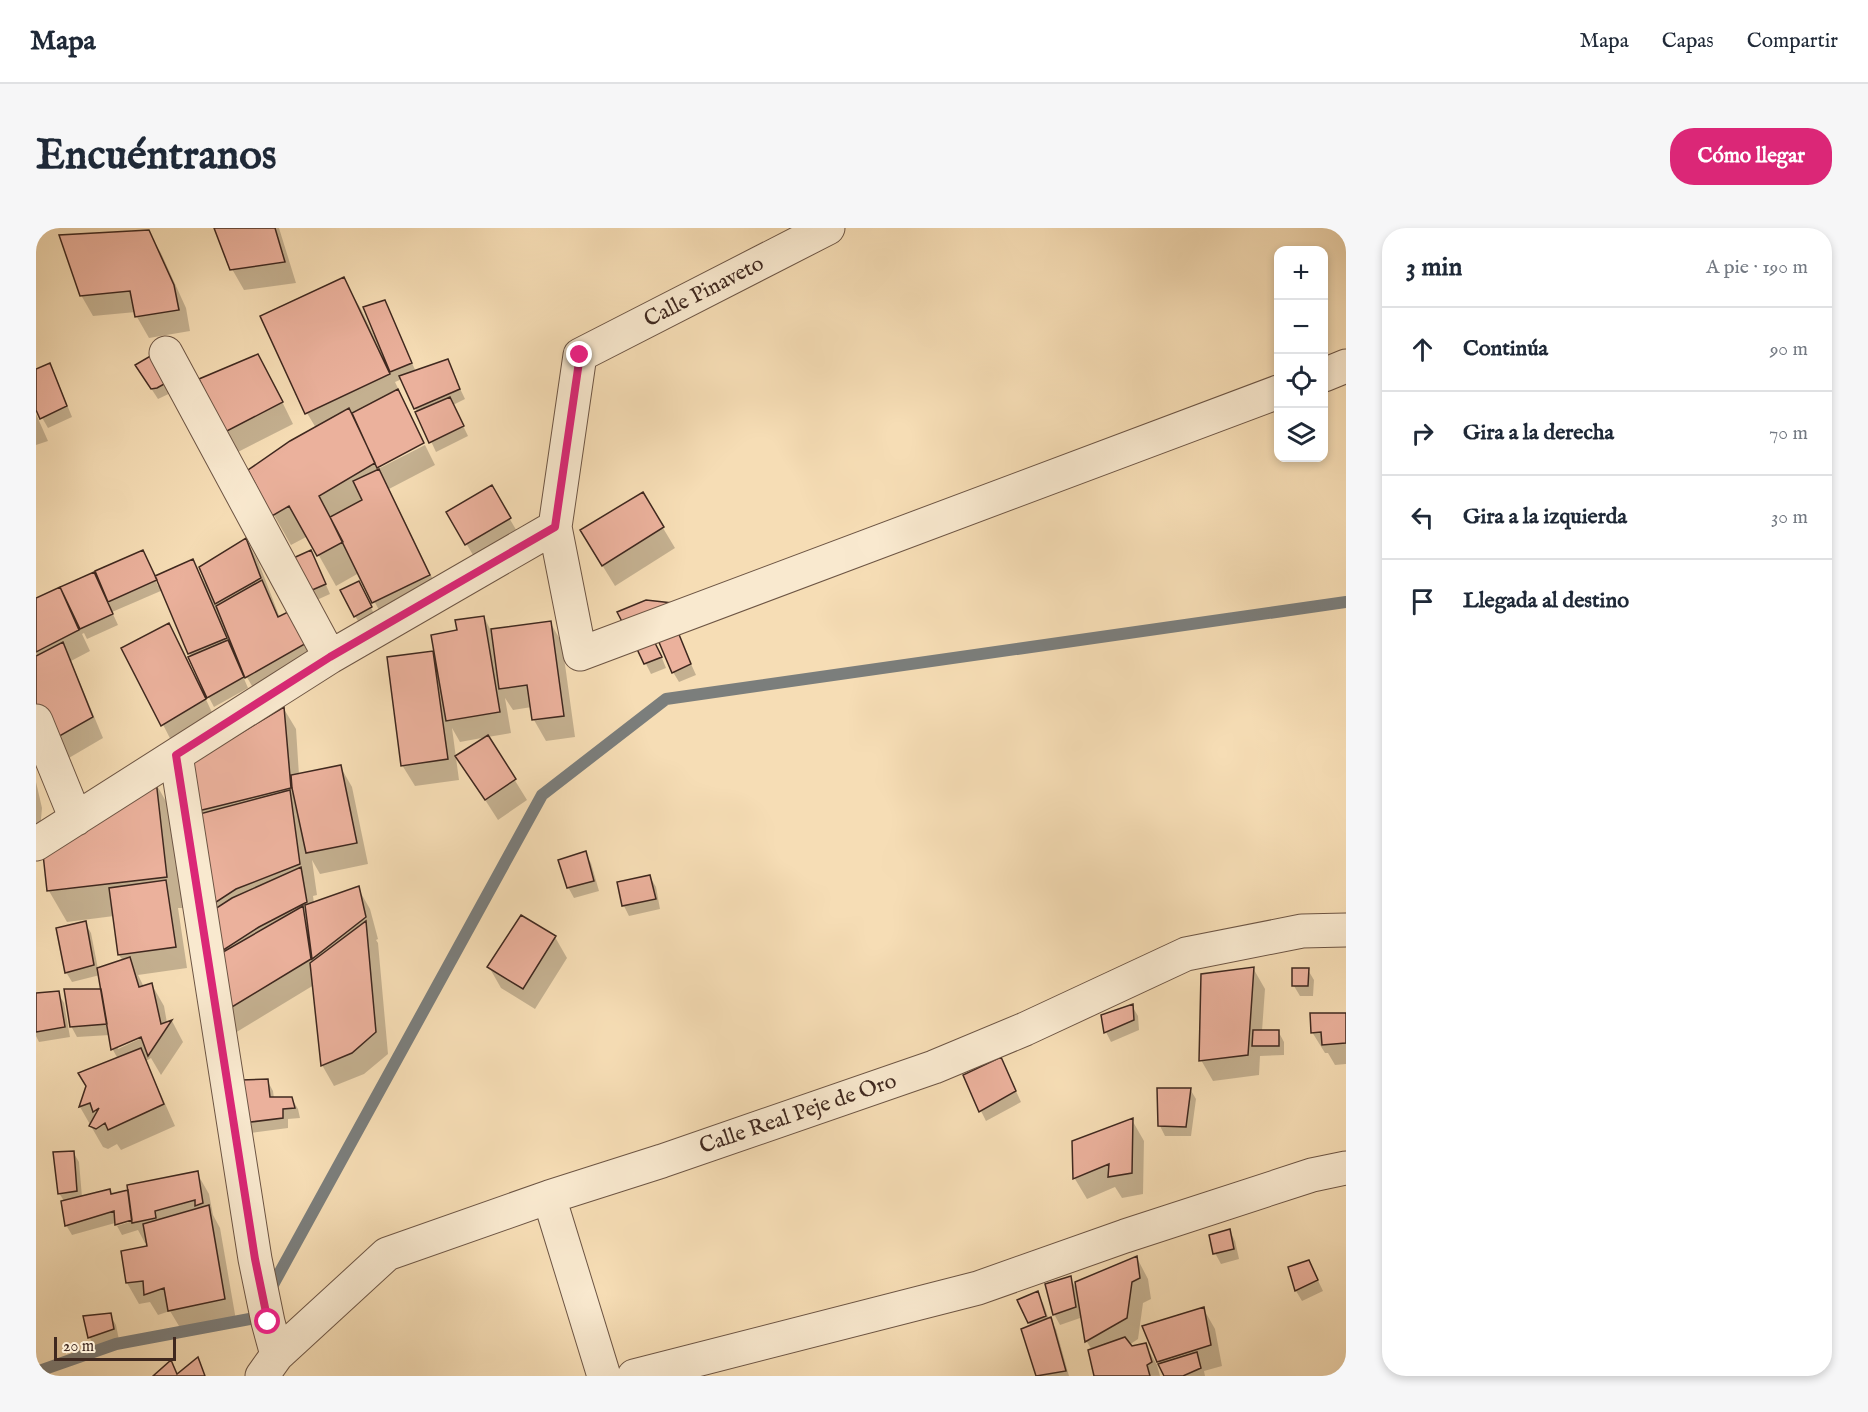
<!DOCTYPE html>
<html lang="es">
<meta charset="utf-8">
<style>
:root{--surface:#fff;--page:#f6f6f7;--text:#1f2937;--muted:#747a83;--line:#e0e1e3;--accent:#db2777}
body{margin:0;font-family:"IM FELL English",serif;background:var(--page);color:var(--text)}
.controls{position:absolute;right:18px;top:18px;display:grid;overflow:hidden;border-radius:12px;box-shadow:0 3px 9px #0003}
.controls button{width:54px;height:54px;display:grid;place-items:center;padding:0;border:0;border-bottom:2px solid var(--line);background:var(--surface);color:var(--text);font:30px sans-serif}
.scale{position:absolute;left:18px;bottom:15px;width:122px;box-sizing:border-box;padding-left:6px;border:3px solid #3f281f;border-top:0;font-size:16px;line-height:21px;white-space:nowrap;color:#3f281f;-webkit-text-stroke:4px #f9e9cf;paint-order:stroke}
.stop{position:absolute;width:18px;height:18px;margin:-14px;border:4px solid #db2777;border-radius:50%;background:#fff}
.stop.end{background:#db2777;border-color:#fff;box-shadow:0 2px 6px #0008}
.list{margin:0;padding:0;list-style:none}
h2{display:flex;justify-content:space-between;align-items:center;height:78px;margin:0;padding:0 24px;font-size:26px}
h2 small{font-size:20px;font-weight:400;color:var(--muted)}
.list li{display:grid;grid-template-columns:39px 1fr auto;gap:18px;align-items:center;box-sizing:border-box;height:84px;padding:0 24px;border-top:2px solid var(--line)}
.list b{display:block;font-size:22px;white-space:nowrap}
.list em{font-size:20px;font-style:normal;color:var(--muted)}
.icon{flex:none;width:33px;height:33px;fill:none;stroke:currentColor;stroke-width:2;stroke-linecap:round;stroke-linejoin:round}
.map{position:relative;flex:none;width:1310px;height:1148px;overflow:hidden;border-radius:24px}
header{display:flex;align-items:center;gap:36px;box-sizing:border-box;height:84px;padding:0 30px;background:var(--surface);border-bottom:2px solid var(--line)}
header strong{font-size:28px}
nav{display:flex;gap:33px;margin-inline-start:auto;font-size:21px}
.intro{display:flex;align-items:center;justify-content:space-between;box-sizing:border-box;height:144px;padding:0 36px}
h1{margin:0;font-size:42px}
.button{padding:15px 27px;border-radius:24px;background:var(--accent);color:#fff;font-size:21px;font-weight:700}
main{display:flex;gap:36px;padding:0 36px}
aside{flex:1;background:var(--surface);border-radius:24px;box-shadow:0 3px 9px #0003}
.map>svg:first-child{display:block}
.shadow{fill:#0003;fill-rule:evenodd}
.lines{fill:none;stroke-linecap:round;stroke-linejoin:round}
.stream{stroke:#7b7e7c;stroke-width:12}
.building{fill:#ebb19c;stroke:#3f281f;stroke-width:1.5}
.street-casing{stroke:#6d5544;stroke-width:35}
.street{stroke:#f9e9cf;stroke-width:33}
.route{stroke:#db2777;stroke-width:8}
.labels{text-anchor:middle;dominant-baseline:central;stroke-width:5;stroke-linejoin:round;paint-order:stroke}
.street-label{font-size:22px;fill:#3f281f;stroke:#f9e9cf}
</style>
<header>
<strong>Mapa</strong>
<nav><a>Mapa</a><a>Capas</a><a>Compartir</a></nav>
</header>
<div class="intro"><h1>Encuéntranos</h1><a class="button">Cómo llegar</a></div>
<main>
<div class="map">
<svg width="1310" height="1148" viewBox="0 0 1310 1148">
<rect width="100%" height="100%" fill="#f6ddb5"/>
<filter id="stains"><feTurbulence type="fractalNoise" baseFrequency=".00333" numOctaves="4"/><feColorMatrix values="0 0 0 0 .2 0 0 0 0 .09 0 0 0 0 .02 0 0 0 .5 -.17"/></filter>
<radialGradient id="worn" r=".72"><stop offset=".6" stop-color="#630" stop-opacity="0"/><stop offset="1" stop-color="#630" stop-opacity=".3"/></radialGradient>
<!-- shadow -->
<path class="shadow" d="M 180,0 L 243,0 L 260,55 L 208,62 L 196,41 Z
M 112,4 L 125,25 L 150,80 L 154,103 L 113,110 L 101,89 L 100,84 L 57,88 L 45,67 Z
M 307,51 L 325,81 L 338,108 L 340,107 L 354,84 L 380,144 L 411,133 L 429,171 L 417,177 L 432,208 L 400,224 L 366,151 L 359,154 L 388,214 L 342,238 L 342,241 L 389,217 L 399,237 L 353,261 L 405,368 L 350,395 L 323,345 L 300,358 L 272,308 L 255,317 L 238,287 L 280,200 L 271,185 Z
M 14,137 L 19,147 L 36,189 L 12,200 L 0,179 L 0,142 Z
M 107,148 L 143,161 L 122,171 Z
M 234,149 L 257,196 L 202,224 L 190,203 Z
M 0,186 L 12,213 L 0,217 Z
M 455,259 L 486,312 L 443,337 L 412,285 Z
M 627,300 L 639,320 L 579,358 L 558,324 Z
M 210,312 L 222,333 L 244,390 L 257,383 L 284,435 L 223,470 L 209,446 L 203,430 L 200,432 L 212,460 L 178,479 L 171,466 L 127,362 L 76,384 L 82,397 L 51,411 L 48,405 L 46,406 L 54,423 L 35,433 L 67,510 L 26,534 L 0,478 L 0,372 L 30,373 L 62,354 L 60,344 L 110,332 L 122,358 L 156,333 L 169,355 Z
M 280,334 L 294,366 L 274,375 Z
M 328,365 L 340,390 L 325,398 L 319,388 Z
M 448,389 L 455,403 L 514,394 L 526,415 L 539,509 L 510,513 L 498,492 L 496,479 L 477,482 L 469,470 L 475,505 L 452,509 L 491,572 L 462,592 L 421,528 L 451,509 L 424,514 L 416,500 L 423,552 L 379,558 L 366,537 L 396,425 L 401,434 L 423,404 Z
M 133,397 L 145,418 L 180,493 L 138,518 L 88,421 Z
M 641,405 L 660,447 L 643,454 L 637,444 Z
M 603,422 L 624,425 L 630,440 L 615,446 Z
M 248,481 L 260,501 L 263,547 L 304,538 L 316,559 L 332,636 L 284,646 L 276,632 L 281,667 L 277,668 L 278,675 L 322,660 L 334,681 L 342,711 L 340,712 L 342,715 L 352,826 L 328,846 L 298,858 L 286,837 L 278,757 L 199,805 L 164,583 Z
M 0,554 L 6,580 L 2,625 L 0,626 Z
M 119,554 L 136,584 L 147,680 L 142,680 L 151,740 L 102,747 L 108,759 L 116,757 L 128,778 L 131,795 L 136,793 L 147,814 L 125,847 L 115,830 L 110,833 L 139,898 L 85,922 L 81,916 L 72,921 L 67,919 L 44,879 L 51,858 L 82,831 L 77,822 L 74,807 L 41,809 L 35,798 L 67,763 L 64,747 L 36,754 L 30,744 L 49,695 L 55,705 L 62,741 L 87,733 L 83,727 L 78,688 L 31,694 L 13,663 L 8,618 ZM 111,804 L 112,807 L 82,821 L 82,818 Z
M 549,625 L 555,635 L 563,663 L 538,670 L 532,659 Z
M 614,649 L 620,659 L 624,681 L 593,688 L 588,678 Z
M 519,709 L 531,730 L 499,781 L 465,760 L 453,739 Z
M 1217,740 L 1229,761 L 1226,803 L 1242,803 L 1248,814 L 1248,827 L 1224,828 L 1223,847 L 1177,853 L 1165,832 Z
M 1272,742 L 1278,752 L 1277,768 L 1264,768 L 1258,758 Z
M 22,765 L 28,775 L 34,809 L 3,814 L 0,808 L 0,767 Z
M 1096,778 L 1102,788 L 1103,802 L 1075,814 L 1070,804 Z
M 1310,787 L 1310,836 L 1299,837 L 1292,825 L 1289,825 L 1276,804 Z
M 965,830 L 985,874 L 950,893 L 945,883 Z
M 231,852 L 237,863 L 238,871 L 256,871 L 262,881 L 264,890 L 252,891 L 252,900 L 215,905 L 209,895 Z
M 1154,861 L 1160,871 L 1155,908 L 1129,908 L 1124,898 Z
M 1096,892 L 1108,913 L 1107,966 L 1086,970 L 1079,959 L 1051,971 L 1039,951 L 1038,914 Z
M 37,924 L 43,934 L 46,969 L 73,962 L 76,968 L 161,945 L 173,966 L 177,987 L 184,1000 L 200,1092 L 146,1103 L 134,1083 L 122,1087 L 114,1074 L 103,1076 L 91,1055 L 87,1025 L 113,1019 L 112,1015 L 109,1015 L 102,1002 L 86,1007 L 81,998 L 97,993 L 97,990 L 36,1007 L 30,997 L 28,973 L 23,965 Z
M 1194,1003 L 1199,1013 L 1203,1031 L 1185,1036 L 1179,1025 Z
M 1101,1030 L 1112,1051 L 1115,1071 L 1107,1075 L 1102,1111 L 1093,1117 L 1095,1120 L 1109,1116 L 1121,1137 L 1124,1148 L 1060,1148 L 1056,1122 L 1051,1114 L 1047,1089 L 1024,1097 L 1018,1086 L 1034,1050 L 1042,1063 Z
M 1254,1040 L 1278,1044 L 1287,1063 L 1266,1073 L 1260,1063 Z
M 1002,1065 L 1007,1075 L 1013,1092 L 1014,1091 L 1020,1101 L 1033,1148 L 1002,1148 L 987,1102 L 995,1099 L 983,1073 Z
M 1167,1080 L 1179,1101 L 1186,1138 L 1168,1143 L 1169,1148 L 1130,1148 L 1122,1133 Z
M 74,1087 L 80,1097 L 83,1112 L 59,1119 L 53,1109 Z"/>
<g class="lines">
<!-- stream -->
<path class="stream" d="M 233,1064 L 506,567 L 630,471 L 1310,374
M 0,1144 L 80,1116 L 219,1090 L 224,1081"/>
</g>
<!-- building -->
<path class="building" d="M 178,0 L 239,0 L 249,34 L 194,42 Z
M 113,2 L 138,57 L 143,82 L 99,89 L 94,63 L 44,68 L 23,7 Z
M 308,49 L 354,146 L 269,186 L 224,88 Z
M 349,72 L 376,135 L 354,144 L 327,79 Z
M 123,123 L 139,150 L 121,160 L 115,161 L 99,137 Z
M 222,126 L 247,174 L 189,204 L 163,151 Z
M 412,131 L 424,161 L 378,181 L 363,148 Z
M 14,135 L 31,178 L 4,191 L 0,182 L 0,141 Z
M 362,161 L 388,215 L 341,240 L 316,185 Z
M 414,169 L 428,198 L 393,215 L 379,184 Z
M 313,180 L 339,235 L 283,268 L 307,314 L 281,328 L 253,278 L 236,288 L 212,242 L 254,213 Z
M 343,241 L 394,347 L 336,375 L 294,289 L 326,272 L 317,253 Z
M 456,257 L 475,290 L 429,317 L 410,284 Z
M 607,264 L 628,299 L 566,338 L 544,302 Z
M 210,310 L 225,350 L 179,376 L 163,339 Z
M 107,322 L 121,352 L 72,374 L 59,343 Z
M 275,322 L 290,356 L 267,366 L 253,332 Z
M 157,331 L 191,410 L 152,426 L 119,348 Z
M 58,344 L 77,386 L 44,401 L 24,359 Z
M 226,352 L 242,389 L 258,381 L 274,413 L 209,450 L 180,378 Z
M 323,353 L 336,379 L 318,389 L 304,362 Z
M 24,359 L 43,402 L 0,424 L 0,370 Z
M 610,372 L 637,375 L 592,405 L 581,384 Z
M 448,388 L 464,484 L 410,493 L 395,407 L 421,402 L 419,392 Z
M 515,393 L 528,488 L 496,492 L 491,457 L 463,461 L 455,401 Z
M 133,395 L 170,471 L 125,498 L 85,420 Z
M 642,404 L 655,436 L 636,445 L 622,412 Z
M 192,412 L 208,449 L 171,470 L 152,429 Z
M 618,413 L 626,429 L 608,436 L 601,421 Z
M 27,414 L 57,489 L 13,514 L 0,482 L 0,428 Z
M 397,423 L 412,531 L 365,538 L 351,429 Z
M 248,479 L 255,560 L 162,583 L 157,534 Z
M 452,507 L 480,551 L 449,572 L 419,528 Z
M 305,537 L 321,615 L 270,625 L 256,560 L 255,547 Z
M 120,552 L 131,649 L 11,663 L 6,617 Z
M 254,562 L 264,636 L 200,661 L 168,682 L 156,588 Z
M 550,623 L 558,653 L 531,660 L 522,632 Z
M 265,639 L 271,674 L 223,699 L 175,730 L 168,688 L 196,670 Z
M 614,647 L 620,671 L 586,678 L 581,654 Z
M 130,652 L 140,719 L 82,727 L 73,660 Z
M 323,658 L 330,689 L 276,731 L 269,677 Z
M 267,678 L 275,731 L 186,785 L 175,731 Z
M 485,687 L 520,708 L 487,761 L 451,739 Z
M 50,693 L 58,737 L 29,745 L 20,700 Z
M 330,693 L 340,804 L 316,825 L 285,838 L 274,735 Z
M 94,729 L 103,759 L 116,755 L 125,796 L 136,792 L 112,828 L 105,809 L 75,822 L 61,740 Z
M 1218,739 L 1212,827 L 1163,833 L 1165,746 Z
M 1256,740 L 1273,740 L 1272,758 L 1256,758 Z
M 28,761 L 65,761 L 71,796 L 34,799 Z
M 23,763 L 29,799 L 0,804 L 0,765 Z
M 1097,776 L 1098,792 L 1068,805 L 1065,787 Z
M 1274,785 L 1310,785 L 1310,815 L 1286,817 L 1285,804 L 1275,805 Z
M 1217,802 L 1243,802 L 1243,818 L 1216,818 Z
M 105,820 L 128,876 L 72,902 L 69,895 L 60,901 L 53,898 L 63,880 L 57,884 L 54,875 L 43,879 L 50,858 L 42,845 Z
M 965,829 L 980,863 L 943,884 L 927,847 Z
M 232,851 L 234,869 L 256,869 L 259,880 L 247,881 L 247,890 L 207,895 L 205,852 Z
M 1121,860 L 1155,860 L 1150,899 L 1122,898 Z
M 1097,890 L 1096,945 L 1072,949 L 1073,936 L 1037,951 L 1036,913 Z
M 38,923 L 41,963 L 22,966 L 17,924 Z
M 162,943 L 167,975 L 159,978 L 159,972 L 119,983 L 120,990 L 96,995 L 91,957 Z
M 74,961 L 75,966 L 92,962 L 96,992 L 79,997 L 78,983 L 29,998 L 25,973 Z
M 173,977 L 189,1071 L 132,1083 L 128,1060 L 108,1067 L 107,1053 L 90,1055 L 85,1023 L 111,1018 L 107,996 Z
M 1194,1001 L 1198,1021 L 1177,1026 L 1173,1007 Z
M 1101,1028 L 1104,1050 L 1096,1054 L 1091,1090 L 1049,1114 L 1039,1054 Z
M 1273,1032 L 1282,1052 L 1259,1063 L 1252,1039 Z
M 1035,1048 L 1040,1079 L 1017,1087 L 1009,1056 Z
M 1002,1063 L 1010,1088 L 992,1095 L 981,1072 Z
M 1168,1079 L 1175,1117 L 1121,1134 L 1106,1098 Z
M 75,1085 L 78,1101 L 52,1110 L 47,1088 Z
M 1015,1089 L 1030,1143 L 1000,1148 L 985,1101 Z
M 1089,1109 L 1096,1118 L 1110,1115 L 1116,1134 L 1111,1137 L 1114,1148 L 1058,1148 L 1052,1122 Z
M 1161,1124 L 1165,1140 L 1147,1148 L 1128,1148 L 1122,1136 Z
M 162,1129 L 169,1148 L 117,1148 L 135,1132 L 141,1146 Z"/>
<g class="lines">
<defs>
<path id="street" d="M 792,0 L 544,127 L 519,299 L 544,426 L 1242,164
M 130,125 L 294,429
M 1288,147 L 1310,138
M 0,493 L 40,591
M 140,527 L 219,1031 L 232,1094 L 241,1127
M 0,616 L 294,429 L 519,299
M 513,969 L 568,1148
M 226,1148 L 241,1127 L 351,1026 L 513,969 L 626,933 L 898,839 L 989,801 L 1150,726 L 1266,703 L 1310,702
M 598,1148 L 942,1060 L 1089,1008 L 1276,947 L 1310,940"/>
</defs>
<!-- street casing -->
<use href="#street" class="street-casing"/>
<!-- street -->
<use href="#street" class="street"/>
</g>
<g class="lines">
<!-- route -->
<path class="route" d="M 232,1094 L 219,1031 L 140,527 L 294,429 L 519,299 L 544,127"/>
</g>
<g class="labels">
<!-- street labels -->
<g class="street-label">
<text transform="translate(668 64) rotate(-27)">Calle Pinaveto</text>
<text transform="translate(762 886) rotate(-19)">Calle Real Peje de Oro</text>
</g>
</g>
<rect width="100%" height="100%" filter="url(#stains)"/>
<rect width="100%" height="100%" fill="url(#worn)"/>
</svg>
<div class="controls">
<button>+</button>
<button>−</button>
<button><svg class="icon" aria-label="locate" viewBox="0 0 24 24"><circle cx="12" cy="12" r="6"/><path d="M12 2v4M12 18v4M2 12h4M18 12h4"/></svg></button>
<button><svg class="icon" aria-label="layers" viewBox="0 0 24 24"><path d="M12 4l9 5-9 5-9-5zM3 14l9 5 9-5"/></svg></button>
</div>
<div class="scale">20 m</div>
<div class="stop" style="left:232px;top:1094px"></div>
<div class="stop end" style="left:544px;top:127px"></div>
</div>
<aside>
<h2>3 min<small>A pie · 190 m</small></h2>
<ul class="list">
<li><svg class="icon" aria-label="ahead" viewBox="0 0 24 24"><path d="M12 20V5M6 11l6-6 6 6"/></svg><div><b>Continúa</b></div><em>90 m</em></li>
<li><svg class="icon" aria-label="right" viewBox="0 0 24 24"><path d="M7 20v-9h11M14 6l5 5-5 5"/></svg><div><b>Gira a la derecha</b></div><em>70 m</em></li>
<li><svg class="icon" aria-label="left" viewBox="0 0 24 24"><path d="M17 20v-9H6M10 6l-5 5 5 5"/></svg><div><b>Gira a la izquierda</b></div><em>30 m</em></li>
<li><svg class="icon" aria-label="arrive" viewBox="0 0 24 24"><path d="M6 21V4h12l-3 4 3 4H6"/></svg><div><b>Llegada al destino</b></div></li>
</ul>
</aside>
</main>
